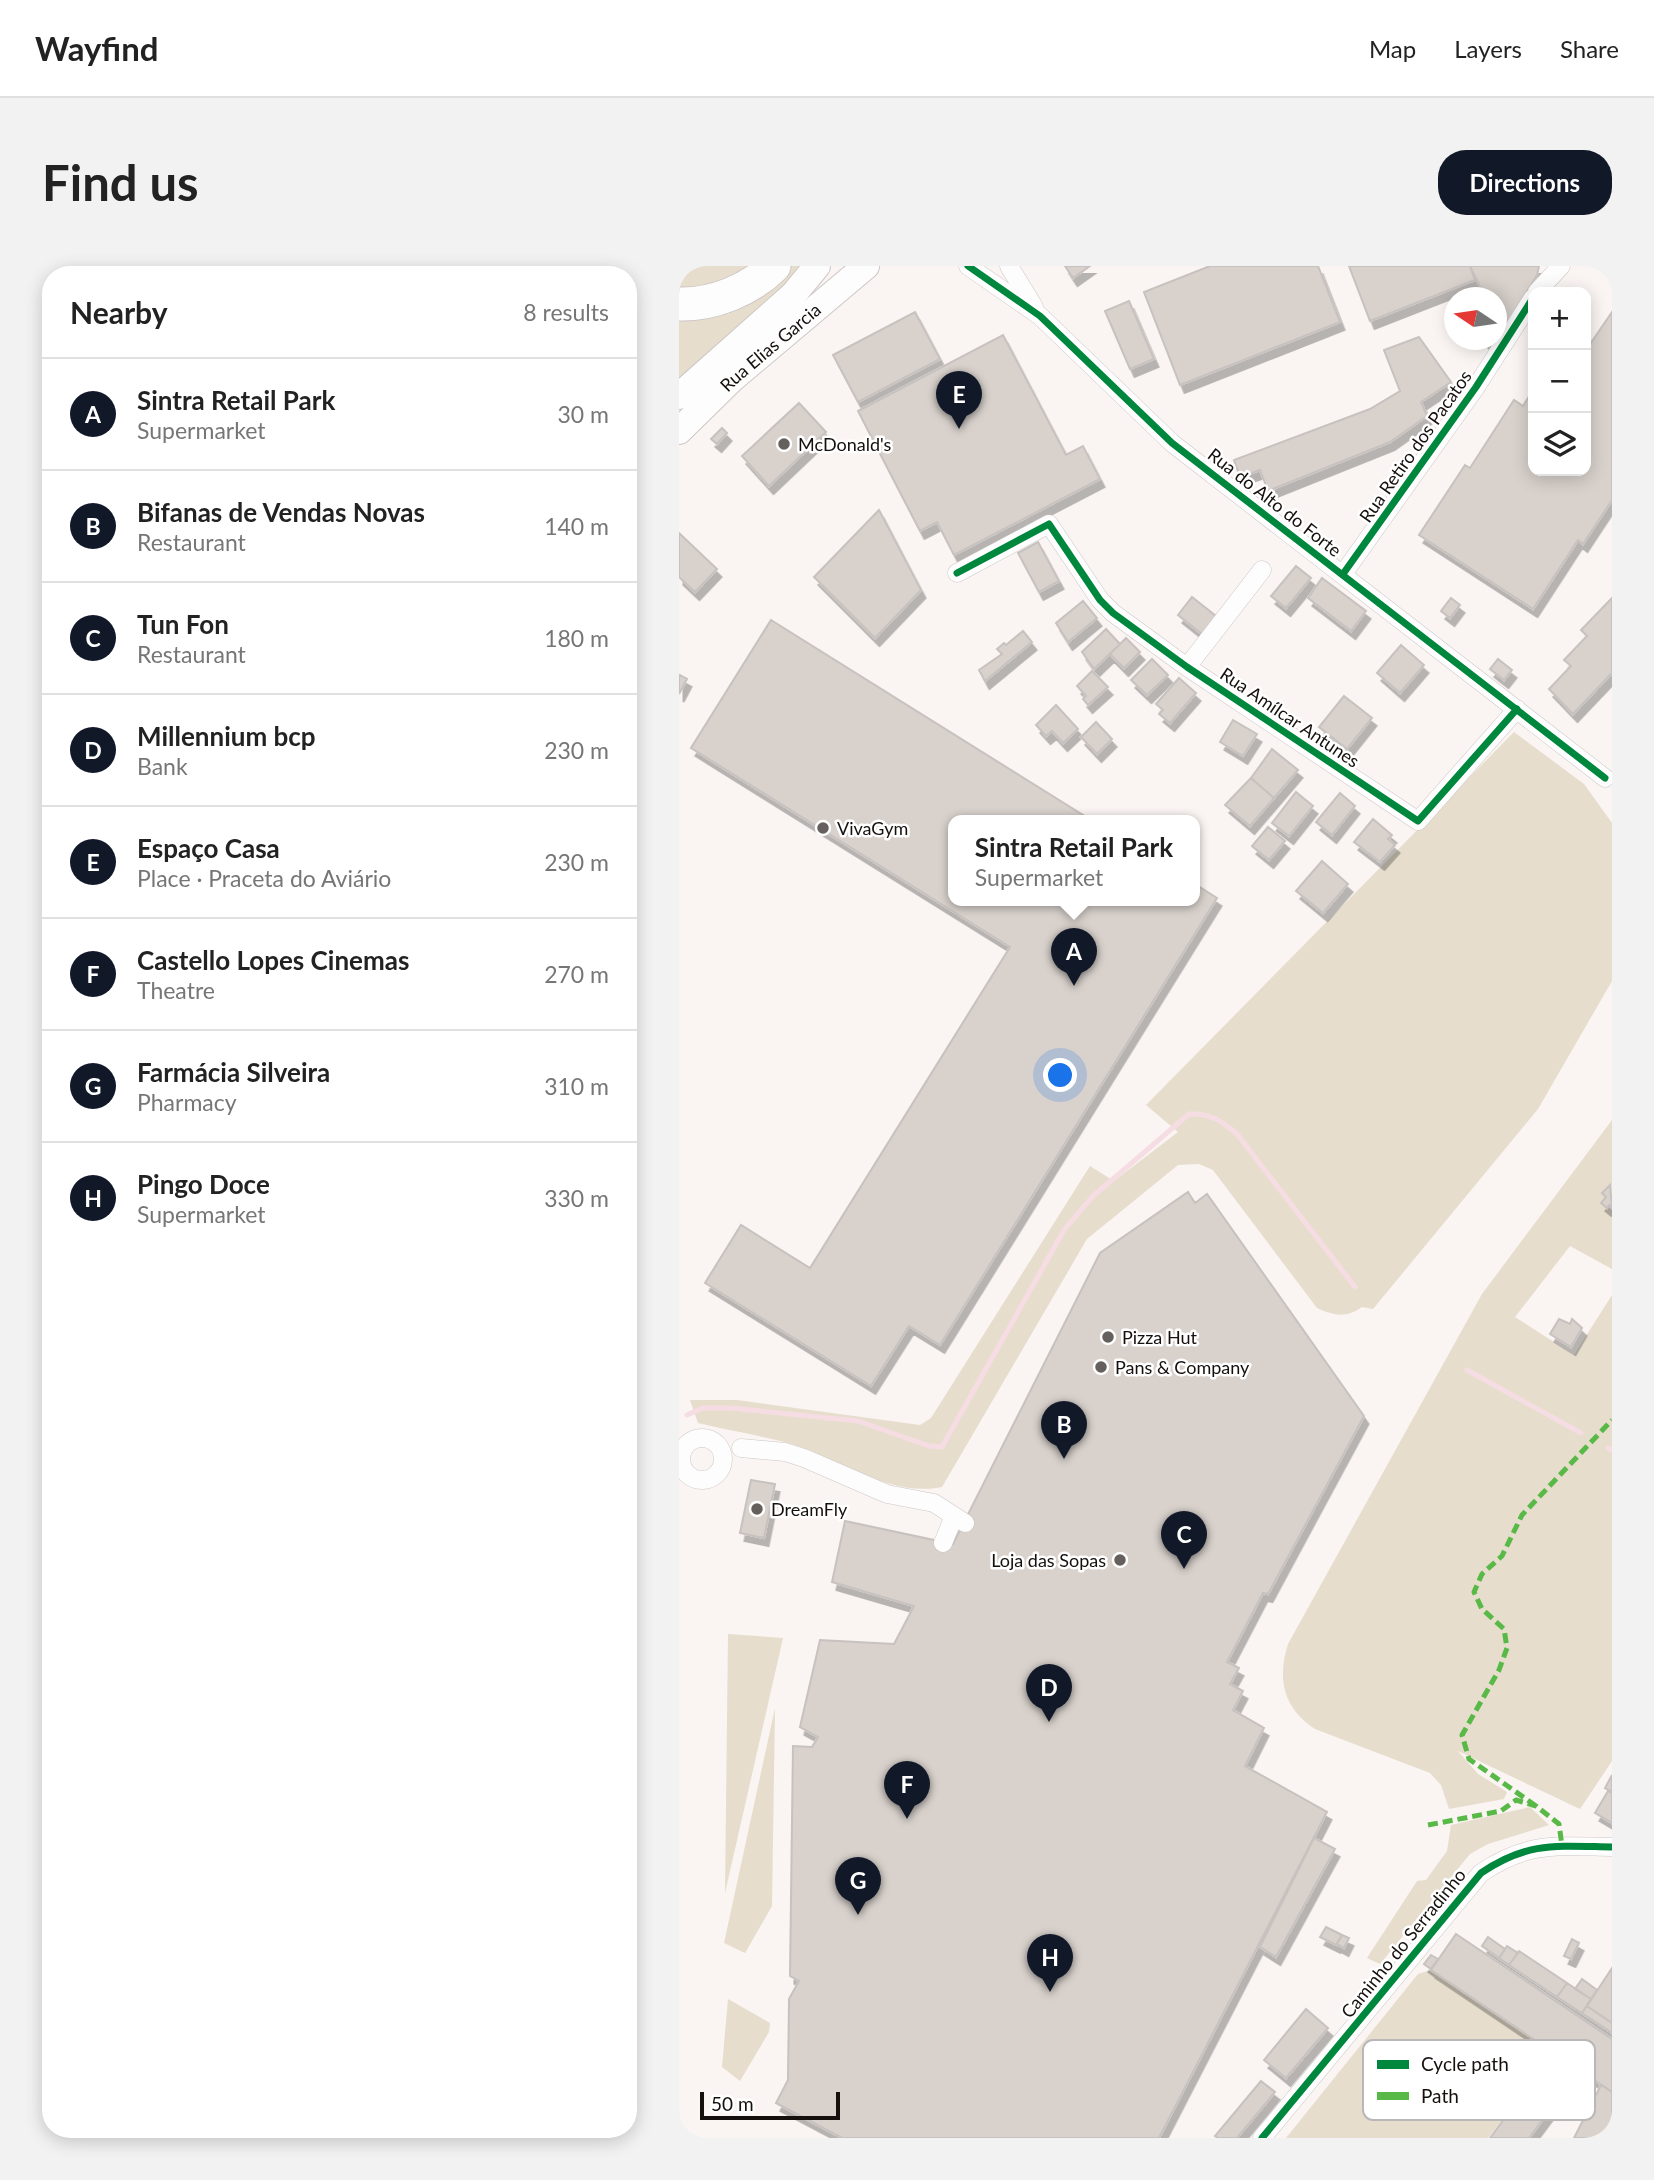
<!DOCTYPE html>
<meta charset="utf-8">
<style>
:root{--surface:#fff;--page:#f2f2f2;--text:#222;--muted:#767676;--line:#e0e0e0;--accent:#111827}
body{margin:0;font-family:Lato,sans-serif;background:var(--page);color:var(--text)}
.controls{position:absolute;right:21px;top:21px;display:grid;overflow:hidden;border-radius:14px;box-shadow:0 4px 18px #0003}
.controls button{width:63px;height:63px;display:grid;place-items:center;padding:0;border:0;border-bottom:2px solid var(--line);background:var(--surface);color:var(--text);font:35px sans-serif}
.compass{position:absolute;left:765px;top:21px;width:63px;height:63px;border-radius:50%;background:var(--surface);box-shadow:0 4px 18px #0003;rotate:283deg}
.scale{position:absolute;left:21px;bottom:18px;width:140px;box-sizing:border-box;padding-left:7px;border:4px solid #15100e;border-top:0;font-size:19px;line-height:24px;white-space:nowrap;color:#15100e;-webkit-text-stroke:5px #fff;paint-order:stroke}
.you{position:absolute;left:382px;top:810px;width:24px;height:24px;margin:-18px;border:5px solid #fff;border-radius:50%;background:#1a73e8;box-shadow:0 0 0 10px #1a73e833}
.badge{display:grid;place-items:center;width:46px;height:46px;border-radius:50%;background:var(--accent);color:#fff;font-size:23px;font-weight:700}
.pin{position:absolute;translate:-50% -58px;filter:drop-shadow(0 2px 4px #0008)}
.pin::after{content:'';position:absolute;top:37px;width:24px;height:21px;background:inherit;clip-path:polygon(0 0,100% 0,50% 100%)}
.popup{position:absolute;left:269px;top:549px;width:252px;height:91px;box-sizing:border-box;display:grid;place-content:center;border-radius:14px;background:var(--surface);filter:drop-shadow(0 2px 5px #0005);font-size:23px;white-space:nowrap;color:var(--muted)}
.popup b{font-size:26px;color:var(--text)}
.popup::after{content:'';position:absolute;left:50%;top:100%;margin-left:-14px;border:14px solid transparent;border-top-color:var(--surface)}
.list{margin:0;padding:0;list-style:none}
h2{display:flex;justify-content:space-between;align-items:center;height:91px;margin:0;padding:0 28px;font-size:30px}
h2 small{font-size:23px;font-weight:400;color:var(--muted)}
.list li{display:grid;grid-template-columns:46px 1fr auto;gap:21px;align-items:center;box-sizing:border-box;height:112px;padding:0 28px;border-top:2px solid var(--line)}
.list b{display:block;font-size:26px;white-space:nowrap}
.list p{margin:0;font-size:23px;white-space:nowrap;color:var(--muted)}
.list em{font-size:23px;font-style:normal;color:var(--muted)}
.icon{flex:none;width:38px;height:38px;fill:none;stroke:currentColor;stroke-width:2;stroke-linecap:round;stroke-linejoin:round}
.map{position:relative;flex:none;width:933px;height:1872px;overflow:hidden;border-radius:28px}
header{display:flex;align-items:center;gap:42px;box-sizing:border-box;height:98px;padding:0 35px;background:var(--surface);border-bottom:2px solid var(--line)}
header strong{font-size:33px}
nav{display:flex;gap:38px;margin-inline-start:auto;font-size:24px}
.intro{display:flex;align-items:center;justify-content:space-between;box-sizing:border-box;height:168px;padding:0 42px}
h1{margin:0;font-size:49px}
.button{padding:18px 32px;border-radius:28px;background:var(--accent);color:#fff;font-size:24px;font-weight:700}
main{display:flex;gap:42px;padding:0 42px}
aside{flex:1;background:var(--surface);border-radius:28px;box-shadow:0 4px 18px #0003}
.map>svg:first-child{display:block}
.green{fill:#e6ddcd}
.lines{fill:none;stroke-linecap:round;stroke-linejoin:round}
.stream{stroke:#f6dde4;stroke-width:5}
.building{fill:#d8d1cc;stroke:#c7c2bf;stroke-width:2;filter:url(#shadow)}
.street-casing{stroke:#cdc7c5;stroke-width:19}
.secondary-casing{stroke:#cdc7c5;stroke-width:28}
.highway-casing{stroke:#cdc7c5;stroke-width:35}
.street{stroke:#fefdfd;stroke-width:18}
.secondary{stroke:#fefdfd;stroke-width:26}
.highway{stroke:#fefdfd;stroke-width:33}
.quiet{stroke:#58b947;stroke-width:5;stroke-dasharray:10 5;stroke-linecap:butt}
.cycleway-casing{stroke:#fff;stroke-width:11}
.cycleway{stroke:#00873e;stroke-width:7}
.poi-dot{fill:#65605e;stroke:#fff;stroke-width:2.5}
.labels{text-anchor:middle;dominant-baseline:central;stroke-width:5;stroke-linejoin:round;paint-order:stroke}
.street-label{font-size:18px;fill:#15100e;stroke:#fff}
.poi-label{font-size:18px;fill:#15100e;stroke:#fff;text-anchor:start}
.key{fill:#fff;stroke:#b9b7b7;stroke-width:2}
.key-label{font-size:19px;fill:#15100e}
</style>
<header>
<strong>Wayfind</strong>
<nav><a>Map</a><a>Layers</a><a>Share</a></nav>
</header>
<div class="intro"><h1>Find us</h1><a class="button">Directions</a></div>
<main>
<aside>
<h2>Nearby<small>8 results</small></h2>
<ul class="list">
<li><span class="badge">A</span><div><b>Sintra Retail Park</b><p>Supermarket</p></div><em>30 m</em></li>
<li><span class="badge">B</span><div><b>Bifanas de Vendas Novas</b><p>Restaurant</p></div><em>140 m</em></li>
<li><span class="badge">C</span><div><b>Tun Fon</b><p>Restaurant</p></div><em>180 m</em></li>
<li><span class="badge">D</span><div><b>Millennium bcp</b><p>Bank</p></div><em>230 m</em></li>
<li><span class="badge">E</span><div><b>Espaço Casa</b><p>Place · Praceta do Aviário</p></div><em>230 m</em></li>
<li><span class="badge">F</span><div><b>Castello Lopes Cinemas</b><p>Theatre</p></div><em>270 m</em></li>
<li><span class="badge">G</span><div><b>Farmácia Silveira</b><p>Pharmacy</p></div><em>310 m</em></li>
<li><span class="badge">H</span><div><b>Pingo Doce</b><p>Supermarket</p></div><em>330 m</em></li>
</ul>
</aside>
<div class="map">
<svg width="933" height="1872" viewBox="0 0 933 1872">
<defs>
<filter id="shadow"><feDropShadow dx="4.5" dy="8" stdDeviation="0" flood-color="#0004"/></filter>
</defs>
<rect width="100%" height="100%" fill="#faf4f2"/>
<!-- green -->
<path class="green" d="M 0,0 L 76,0 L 62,12 L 0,27 Z
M 109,0 L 120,0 L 101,24 L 0,112 L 0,50 L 49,48 Z
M 835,466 L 905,518 L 933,557 L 933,715 L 859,843 L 694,1043 L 683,1041 C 668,1052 655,1050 638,1042 L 534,904 L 520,898 L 499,899 L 408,973 L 263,1221 C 210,1232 159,1191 109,1177 C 79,1169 48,1164 19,1157 L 11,1134 L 58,1134 L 241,1159 L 252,1152 L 411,900 L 435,915 L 499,866 L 467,839 Z
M 933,854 L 933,1003 L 891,980 L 836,1051 L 895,1089 L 933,1029 L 933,1495 L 901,1543 L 779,1485 L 799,1508 L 828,1526 L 825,1533 L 770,1543 L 762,1519 L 751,1507 L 636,1463 C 604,1442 598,1413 609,1378 L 803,1028 Z
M 49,1368 L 104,1372 L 46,1627 Z
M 96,1442 L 93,1640 L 66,1687 L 45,1677 Z
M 851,1541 L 870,1559 L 809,1578 L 791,1588 L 701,1698 L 688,1692 L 738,1615 L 747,1614 L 768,1585 L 772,1559 Z
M 752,1704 L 874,1787 L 809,1872 L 607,1872 L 739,1708 Z
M 49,1733 L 91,1757 L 90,1766 L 61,1815 L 43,1801 Z"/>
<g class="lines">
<!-- stream -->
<path class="stream" d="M 788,1104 L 902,1167
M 8,1149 L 24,1142 L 52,1142 L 179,1155 L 250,1180 L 263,1181 L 385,964 L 413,931 L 510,848 C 530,847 542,854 558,868 L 676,1021
M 929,1182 L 933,1184"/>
</g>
<!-- building -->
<path class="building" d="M 386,0 L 411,0 L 394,12 Z
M 531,0 L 639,0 L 661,56 L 501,119 L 465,26 Z
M 670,0 L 791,0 L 796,14 L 691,55 Z
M 791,0 L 860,0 L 858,9 L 813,82 L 805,74 L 818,74 L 818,32 L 791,32 L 803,25 Z
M 450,35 L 475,93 L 451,103 L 426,45 Z
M 236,46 L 261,93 L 179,136 L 154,89 Z
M 933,46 L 933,234 L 904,278 L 899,274 L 854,343 L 740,269 L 786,199 L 791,202 L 835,134 L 844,140 L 854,124 L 854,205 L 907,205 L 907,84 Z
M 324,69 L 387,189 L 404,180 L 421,213 L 275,289 L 258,256 L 241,265 L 179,145 Z
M 740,71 L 772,116 L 742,136 L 748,150 L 711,176 L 589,225 L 581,204 L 561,211 L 555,194 L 691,143 L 721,125 L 705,84 Z
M 120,137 L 147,166 L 90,220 L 63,190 Z
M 43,162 L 48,167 L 38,178 L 32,173 Z
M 200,244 L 242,324 L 196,372 L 135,311 Z
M 0,267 L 38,303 L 16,326 L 0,311 Z
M 359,276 L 380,315 L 360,326 L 339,287 Z
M 617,300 L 632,312 L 607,342 L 592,330 Z
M 643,312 L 687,345 L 672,365 L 629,332 Z
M 513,331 L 542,354 L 528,372 L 499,349 Z
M 772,332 L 781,339 L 771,352 L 762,345 Z
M 933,332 L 933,407 L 894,448 L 870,423 L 892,400 L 885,394 L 908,370 L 902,364 Z
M 404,335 L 418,352 L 389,376 L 377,357 Z
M 92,354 L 412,554 L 274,554 L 274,634 L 516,634 L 516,618 L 538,632 L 261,1079 L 230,1060 L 192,1120 L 26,1017 L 62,959 L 131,1002 L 331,681 L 12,482 Z
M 427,363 L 441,378 L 415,403 L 403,386 Z
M 344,365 L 353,376 L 306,415 L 300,404 L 323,388 L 318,383 L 325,377 L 327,379 Z
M 447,372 L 461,386 L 445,402 L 431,388 Z
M 722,379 L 745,399 L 721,427 L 698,407 Z
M 473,393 L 489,409 L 468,429 L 452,414 Z
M 819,393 L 833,404 L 825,414 L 811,403 Z
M 413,405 L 429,421 L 409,439 L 404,433 L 407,430 L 398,420 Z
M 1,409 L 8,413 L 0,428 L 0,412 Z
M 500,412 L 517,427 L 491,457 L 480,448 L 484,444 L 477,438 Z
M 665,430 L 693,452 L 668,483 L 640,461 Z
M 377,439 L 399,463 L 384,477 L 373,465 L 367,470 L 357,459 Z
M 554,454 L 578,468 L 564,490 L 541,476 Z
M 417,456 L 433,473 L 418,488 L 402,471 Z
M 593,483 L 619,504 L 595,532 L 572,512 Z
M 572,512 L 595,532 L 571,560 L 546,539 Z
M 617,526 L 634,540 L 610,570 L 593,557 Z
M 661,527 L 676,540 L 653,569 L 637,556 Z
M 694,553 L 713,569 L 709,573 L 716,579 L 701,596 L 675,576 Z
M 589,561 L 606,575 L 590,594 L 573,580 Z
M 643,595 L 669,618 L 644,647 L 617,625 Z
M 931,919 L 933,942 L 930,939 L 928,942 L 922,937 L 927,931 L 923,927 Z
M 509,926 L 516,937 L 528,928 L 685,1150 L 589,1328 L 584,1327 L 548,1396 L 560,1402 L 551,1418 L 564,1425 L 554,1444 L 585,1462 L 566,1500 L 648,1546 L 480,1872 L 163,1872 L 97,1837 L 109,1814 L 110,1733 L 120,1715 L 111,1710 L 114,1480 L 133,1481 L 139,1471 L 121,1461 L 141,1374 L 215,1378 L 235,1340 L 153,1316 L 166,1255 L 274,1278 L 421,987 Z
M 880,1053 L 891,1058 L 893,1053 L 903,1062 L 892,1081 L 871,1068 Z
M 72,1214 L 96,1218 L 85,1272 L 61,1267 Z
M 933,1509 L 933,1526 L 926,1522 Z
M 929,1525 L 933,1527 L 933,1557 L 916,1547 Z
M 635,1572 L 656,1583 L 597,1691 L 581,1681 Z
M 647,1661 L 663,1669 L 657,1679 L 641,1671 Z
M 777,1668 L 933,1773 L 933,1826 L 752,1704 Z
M 663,1669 L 670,1672 L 665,1682 L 658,1678 Z
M 809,1671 L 826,1683 L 820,1692 L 803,1680 Z
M 893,1673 L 900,1677 L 892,1693 L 885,1690 Z
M 828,1680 L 839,1687 L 830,1699 L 820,1692 Z
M 840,1685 L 888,1717 L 878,1731 L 830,1699 Z
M 752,1689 L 759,1693 L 752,1703 L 745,1698 Z
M 933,1702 L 933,1757 L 908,1740 Z
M 903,1713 L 918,1724 L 912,1733 L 896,1723 Z
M 888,1717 L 912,1733 L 903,1747 L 878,1731 Z
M 908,1740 L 933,1757 L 933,1767 L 903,1747 Z
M 627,1743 L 649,1762 L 607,1812 L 585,1794 Z
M 874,1787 L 900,1805 L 850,1872 L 811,1872 Z
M 582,1815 L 596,1826 L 558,1872 L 539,1872 L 536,1870 Z
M 922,1819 L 933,1826 L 933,1872 L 895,1872 Z"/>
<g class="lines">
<defs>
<path id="street" d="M 289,0 L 361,50 L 493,177 L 926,512
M 330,0 L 355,41
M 858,26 L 882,0
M 278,307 L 370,258 L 421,334 L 434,347 L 508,401 L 739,555 L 838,443
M 664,308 L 797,121 L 854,32
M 508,401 L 583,304
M2 1193a21 21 0 1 1 42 0a21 21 0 1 1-42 0Z
M 62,1182 L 106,1186 L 125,1192 L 208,1228 L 255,1237 L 286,1257
M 264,1277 L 275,1250
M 583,1872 L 802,1607 C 849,1575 879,1580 933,1581"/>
<g id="secondary">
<path d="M 0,130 L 114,29 L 138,0"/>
<path id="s1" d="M 0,165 L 53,113 L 187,0"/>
</g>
<path id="highway" d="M 0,38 C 34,39 71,24 95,0"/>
</defs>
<!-- street casing -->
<use href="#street" class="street-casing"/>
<!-- secondary casing -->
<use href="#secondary" class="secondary-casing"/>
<!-- highway casing -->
<use href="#highway" class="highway-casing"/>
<!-- street -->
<use href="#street" class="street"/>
<!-- secondary -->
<use href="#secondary" class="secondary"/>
<!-- highway -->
<use href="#highway" class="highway"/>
<!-- quiet -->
<path class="quiet" d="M 857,1540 L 790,1493 L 783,1469 L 820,1404 L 828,1382 L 825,1363 L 803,1343 L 795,1326 L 803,1308 L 823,1290 L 843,1249 L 933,1154
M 749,1559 L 822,1545 L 837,1534 L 857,1540 L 880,1558 L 883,1580"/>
<defs>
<path id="cycleway" d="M 289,0 L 361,50 L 493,177 L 926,512
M 278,307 L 370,258 L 421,334 L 434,347 L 508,401 L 739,555 L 838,443
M 664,308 L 797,121 L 854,32
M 583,1872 L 802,1607 C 849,1575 879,1580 933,1581"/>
</defs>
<!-- cycleway casing -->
<use href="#cycleway" class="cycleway-casing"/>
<!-- cycleway -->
<use href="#cycleway" class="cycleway"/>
</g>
<!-- markers -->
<g class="poi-dot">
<circle cx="105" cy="178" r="7"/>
<circle cx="144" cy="562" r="7"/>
<circle cx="429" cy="1071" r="7"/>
<circle cx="422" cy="1101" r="7"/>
<circle cx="78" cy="1243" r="7"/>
<circle cx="441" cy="1294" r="7"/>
</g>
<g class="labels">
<!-- street labels -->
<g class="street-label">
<text stroke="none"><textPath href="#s1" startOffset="124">Rua Elias Garcia</textPath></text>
<text transform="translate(736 180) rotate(-55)">Rua Retiro dos Pacatos</text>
<text transform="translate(596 236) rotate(38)">Rua do Alto do Forte</text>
<text transform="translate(611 451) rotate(34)">Rua Amílcar Antunes</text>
<text transform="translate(724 1677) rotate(-51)">Caminho do Serradinho</text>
</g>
<!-- poi labels -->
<g class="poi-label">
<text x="119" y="178">McDonald's</text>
<text x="158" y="562">VivaGym</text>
<text x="443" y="1071">Pizza Hut</text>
<text x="436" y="1101">Pans &amp; Company</text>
<text x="92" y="1243">DreamFly</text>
<text x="427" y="1294" text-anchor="end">Loja das Sopas</text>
</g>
</g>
<!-- legend -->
<rect x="684" y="1774" width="232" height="80" rx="10" class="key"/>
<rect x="698" y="1794" width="32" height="9" fill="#00873e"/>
<rect x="698" y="1826" width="32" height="8" fill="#58b947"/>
<g class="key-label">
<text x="742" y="1805">Cycle path</text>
<text x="742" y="1837">Path</text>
</g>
</svg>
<div class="controls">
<button>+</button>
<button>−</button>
<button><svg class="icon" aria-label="layers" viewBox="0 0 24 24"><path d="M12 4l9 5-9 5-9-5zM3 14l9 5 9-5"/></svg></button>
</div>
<svg class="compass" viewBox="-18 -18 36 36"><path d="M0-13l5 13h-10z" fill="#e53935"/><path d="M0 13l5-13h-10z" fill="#767676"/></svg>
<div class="scale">50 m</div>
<div class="you"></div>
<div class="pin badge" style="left:395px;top:720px">A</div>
<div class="popup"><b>Sintra Retail Park</b>Supermarket</div>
<div class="pin badge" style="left:385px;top:1193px">B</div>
<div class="pin badge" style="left:505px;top:1303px">C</div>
<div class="pin badge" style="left:370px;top:1456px">D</div>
<div class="pin badge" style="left:280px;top:163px">E</div>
<div class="pin badge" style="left:228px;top:1553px">F</div>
<div class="pin badge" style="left:179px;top:1649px">G</div>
<div class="pin badge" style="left:371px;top:1726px">H</div>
</div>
</main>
